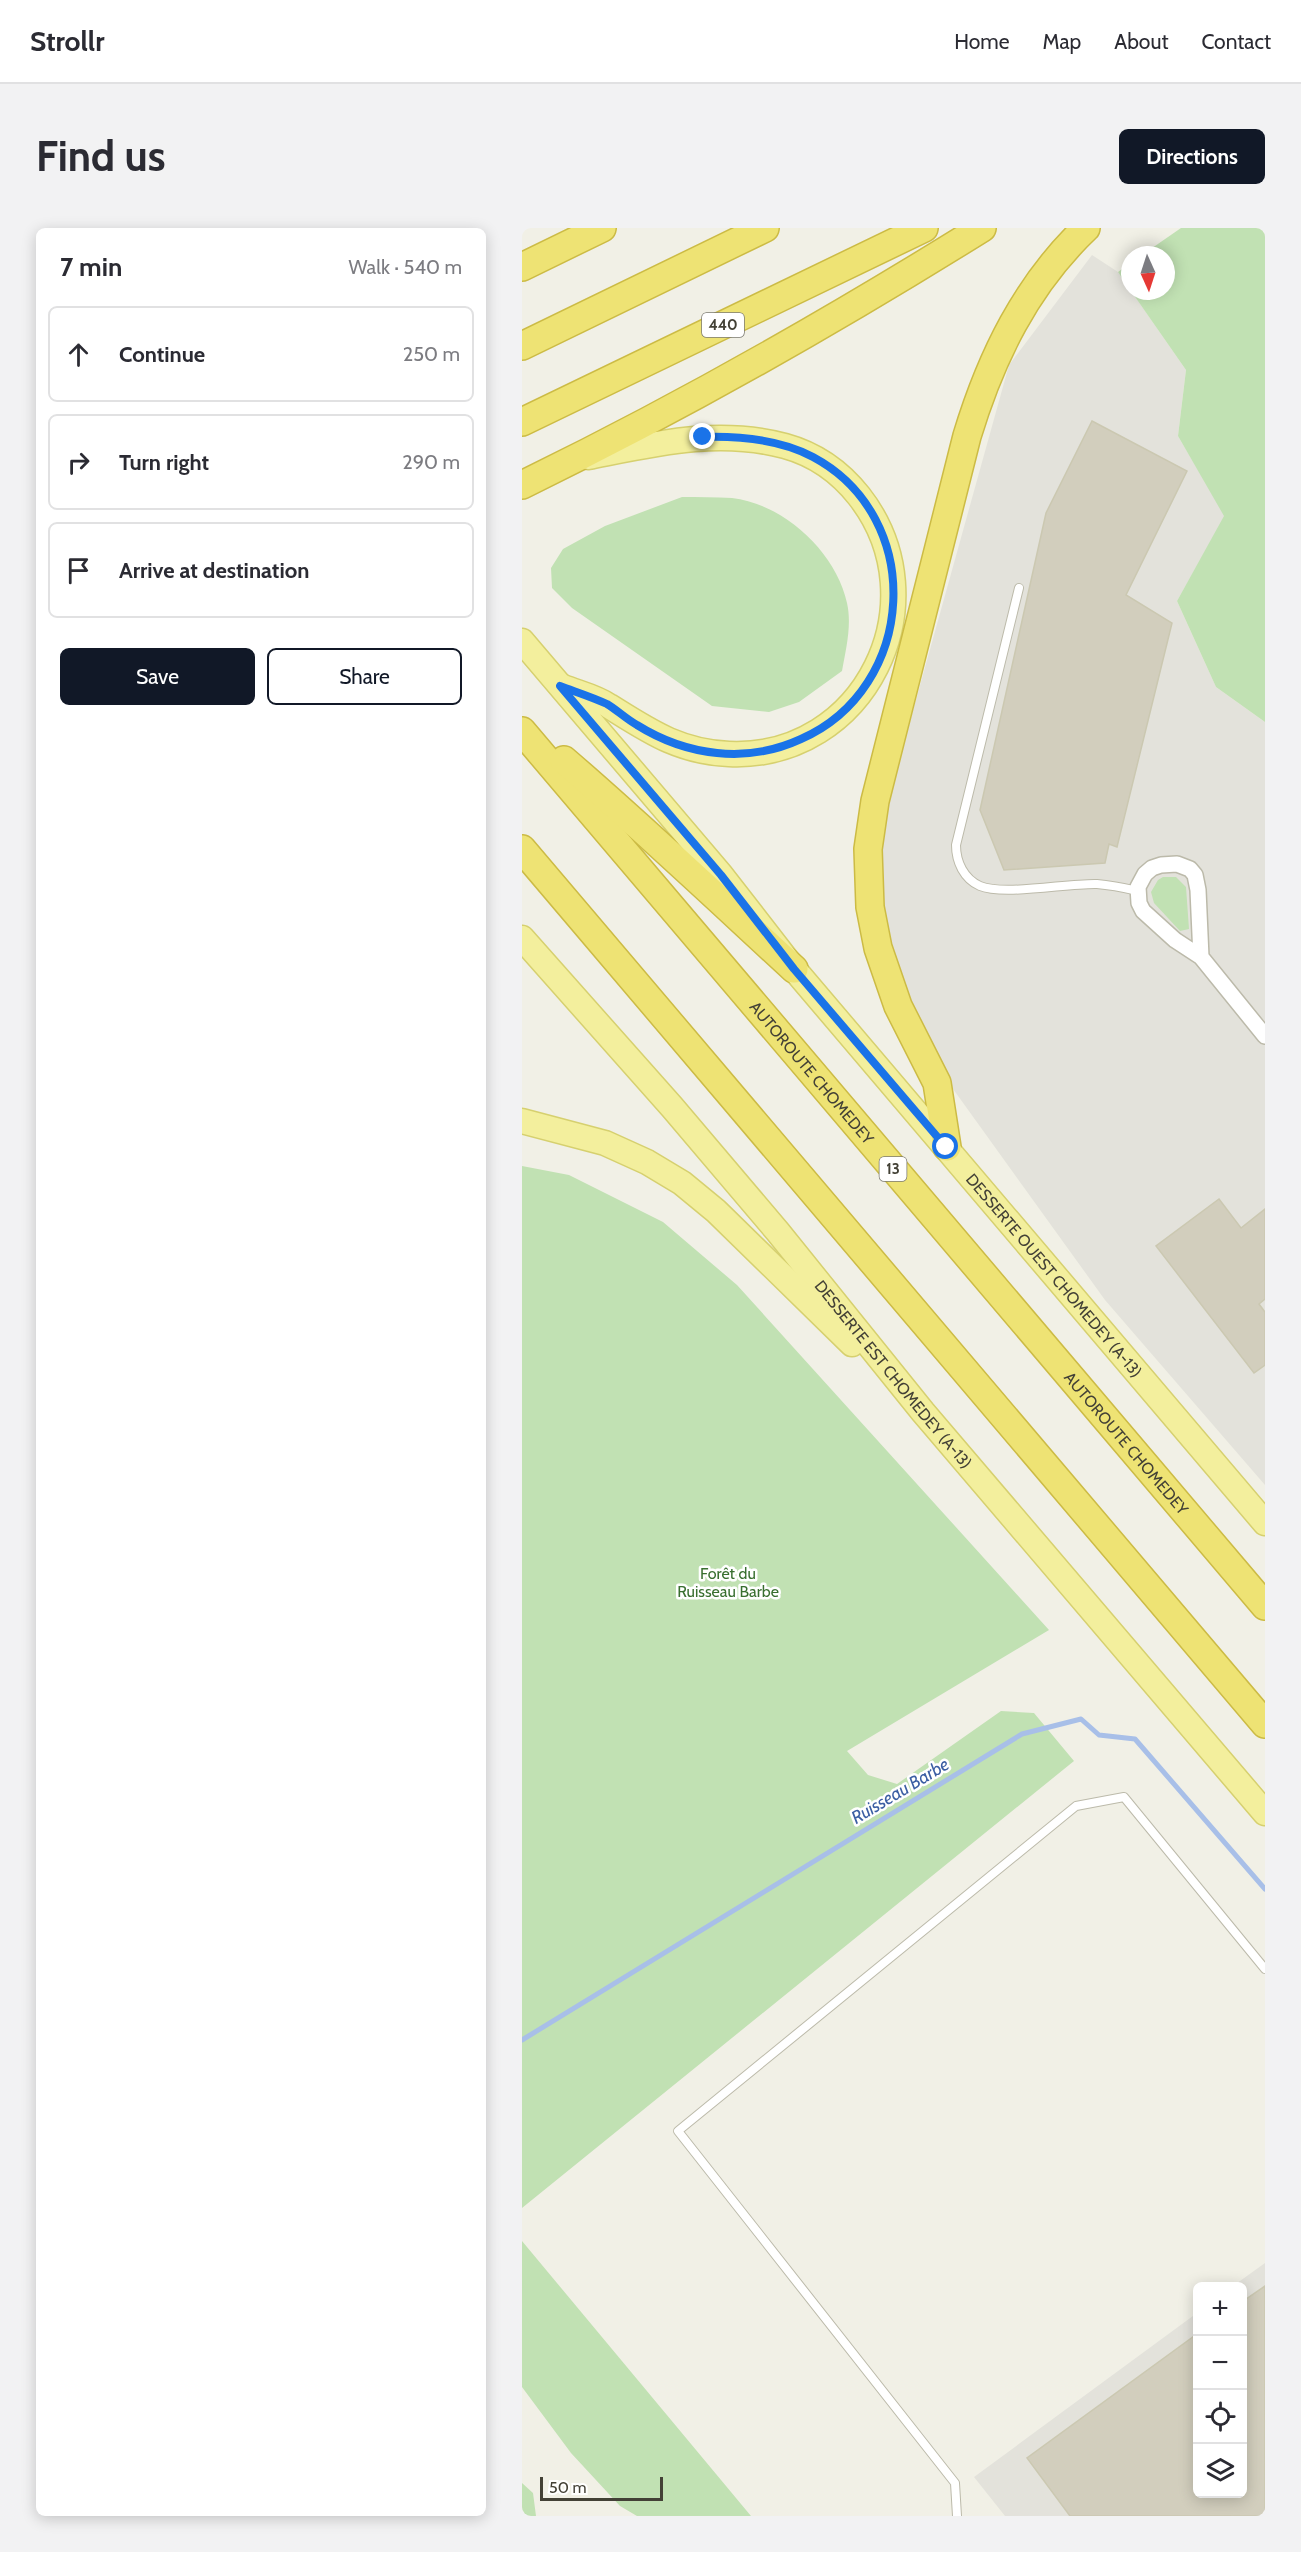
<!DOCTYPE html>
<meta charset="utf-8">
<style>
:root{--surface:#fff;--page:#f2f2f3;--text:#2b2b33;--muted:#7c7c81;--line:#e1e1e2;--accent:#111827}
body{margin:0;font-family:Cabin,sans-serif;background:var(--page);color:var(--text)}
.controls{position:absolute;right:18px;bottom:18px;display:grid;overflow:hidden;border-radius:9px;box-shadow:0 3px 15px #0003}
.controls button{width:54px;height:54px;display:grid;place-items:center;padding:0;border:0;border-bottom:2px solid var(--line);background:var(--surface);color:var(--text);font:30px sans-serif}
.compass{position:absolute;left:599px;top:18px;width:54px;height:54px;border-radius:50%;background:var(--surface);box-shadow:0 3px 15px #0003;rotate:177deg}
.scale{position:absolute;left:18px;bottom:15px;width:123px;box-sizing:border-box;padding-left:6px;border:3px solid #434136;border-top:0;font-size:16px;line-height:21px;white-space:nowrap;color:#434136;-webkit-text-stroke:4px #fff;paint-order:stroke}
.stop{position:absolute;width:18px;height:18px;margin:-14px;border:4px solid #1a73e8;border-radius:50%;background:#fff}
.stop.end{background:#1a73e8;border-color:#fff;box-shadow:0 2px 6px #0008}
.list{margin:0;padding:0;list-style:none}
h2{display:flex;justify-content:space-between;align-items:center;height:78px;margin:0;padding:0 24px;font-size:26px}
h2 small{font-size:20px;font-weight:400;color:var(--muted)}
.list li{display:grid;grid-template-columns:39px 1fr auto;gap:18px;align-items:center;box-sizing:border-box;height:96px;margin:0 12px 12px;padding:0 12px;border:2px solid var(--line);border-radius:9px}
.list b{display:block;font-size:22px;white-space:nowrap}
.list em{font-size:20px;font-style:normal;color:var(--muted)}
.actions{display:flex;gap:12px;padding:18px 24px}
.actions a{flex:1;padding:14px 0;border:2px solid var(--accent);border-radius:9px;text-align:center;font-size:21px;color:var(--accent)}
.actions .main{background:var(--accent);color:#fff}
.icon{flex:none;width:33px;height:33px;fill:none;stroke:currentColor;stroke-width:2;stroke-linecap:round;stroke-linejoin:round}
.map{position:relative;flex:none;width:743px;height:2288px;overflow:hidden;border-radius:9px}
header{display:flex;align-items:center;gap:36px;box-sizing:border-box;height:84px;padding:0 30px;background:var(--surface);border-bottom:2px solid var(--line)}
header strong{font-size:28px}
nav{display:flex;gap:33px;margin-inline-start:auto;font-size:21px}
.intro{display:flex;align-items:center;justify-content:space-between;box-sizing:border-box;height:144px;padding:0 36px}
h1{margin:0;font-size:42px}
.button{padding:15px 27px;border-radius:9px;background:var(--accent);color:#fff;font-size:21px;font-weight:700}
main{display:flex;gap:36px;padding:0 36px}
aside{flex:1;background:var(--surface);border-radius:9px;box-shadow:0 3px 15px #0003}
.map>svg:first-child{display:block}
.industrial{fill:#e3e2db}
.green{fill:#c1e1b3}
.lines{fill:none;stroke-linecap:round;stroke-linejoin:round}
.stream{stroke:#a8bfe8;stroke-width:5}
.building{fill:#d2cebd;stroke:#cbc8b1;stroke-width:1.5}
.lane-casing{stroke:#bcbaaa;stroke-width:10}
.street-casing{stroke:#bcbaaa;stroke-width:18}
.primary-casing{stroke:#d6d06f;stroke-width:27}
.highway-casing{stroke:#ccbb45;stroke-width:30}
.lane{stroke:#fff;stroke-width:8}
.street{stroke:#fff;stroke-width:15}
.primary{stroke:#f3ef9d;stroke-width:24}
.highway{stroke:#eee374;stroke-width:27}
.route{stroke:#1a73e8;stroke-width:8}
.labels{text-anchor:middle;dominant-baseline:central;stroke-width:5;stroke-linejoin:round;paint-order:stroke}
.shield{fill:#fff;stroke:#7b7a72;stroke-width:1.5}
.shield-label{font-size:15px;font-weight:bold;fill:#434136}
.street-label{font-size:16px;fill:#434136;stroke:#fff}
.park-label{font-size:16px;fill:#396f30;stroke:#fff}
.water-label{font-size:18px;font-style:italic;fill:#3b5ea3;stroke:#fff}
</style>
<header>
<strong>Strollr</strong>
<nav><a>Home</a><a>Map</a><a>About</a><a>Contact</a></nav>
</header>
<div class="intro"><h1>Find us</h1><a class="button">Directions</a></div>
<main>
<aside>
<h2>7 min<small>Walk · 540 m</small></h2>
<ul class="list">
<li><svg class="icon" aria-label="ahead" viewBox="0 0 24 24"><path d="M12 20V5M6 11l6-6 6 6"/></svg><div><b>Continue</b></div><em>250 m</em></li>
<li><svg class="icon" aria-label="right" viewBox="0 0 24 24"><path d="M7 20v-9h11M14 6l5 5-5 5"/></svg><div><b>Turn right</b></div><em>290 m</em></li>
<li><svg class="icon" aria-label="arrive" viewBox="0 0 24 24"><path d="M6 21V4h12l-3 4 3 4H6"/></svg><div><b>Arrive at destination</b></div></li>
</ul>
<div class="actions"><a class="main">Save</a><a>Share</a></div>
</aside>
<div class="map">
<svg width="743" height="2288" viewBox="0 0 743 2288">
<rect width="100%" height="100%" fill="#f1f0e6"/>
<!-- industrial -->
<path class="industrial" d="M 570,27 L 596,44 L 664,142 L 656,208 L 703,288 L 655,373 L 694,459 L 743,494 L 743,1257 L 583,1072 L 421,847 L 365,716 L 357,605 L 487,137 Z
M 743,2035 L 743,2288 L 483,2288 L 452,2249 L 675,2085 L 676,2266 L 720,2266 L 720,2058 L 711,2058 Z"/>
<!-- green -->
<path class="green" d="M 659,0 L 743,0 L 743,494 L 694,459 L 655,373 L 702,288 L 656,208 L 664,142 L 609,63 L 644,63 L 644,27 L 620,27 Z
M 608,35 L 608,62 L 596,44 Z
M 160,269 C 176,269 194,269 210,270 C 262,276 314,324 325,375 C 330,397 324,421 320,443 L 277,474 L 247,484 L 190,478 L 50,380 L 30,360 L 29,340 L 41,321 L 83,298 Z
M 641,649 L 654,649 L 664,659 L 667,701 L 658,703 L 632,675 L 629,664 L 636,652 Z
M 0,938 L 47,947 L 141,994 L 215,1057 L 527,1402 L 325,1523 L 346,1547 L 375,1556 L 479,1483 L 512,1485 L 552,1533 L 0,1980 Z
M 0,2013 L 229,2288 L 115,2288 L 98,2278 L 49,2225 L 0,2159 Z
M 0,2255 L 11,2265 L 14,2288 L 0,2288 Z"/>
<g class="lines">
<!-- stream -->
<path class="stream" d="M 0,1812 L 500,1506 L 559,1491 L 577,1507 L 613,1511 L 743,1661"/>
</g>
<!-- building -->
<path class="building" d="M 570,193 L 665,243 L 604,367 L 650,395 L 595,619 L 587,616 L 583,635 L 482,642 L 458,582 L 524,285 Z
M 697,971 L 719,1000 L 743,981 L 743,1071 L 737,1076 L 743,1084 L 743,1137 L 732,1145 L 634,1018 Z
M 743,2058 L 743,2288 L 548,2288 L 505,2230 L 675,2106 L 675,2265 L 720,2265 L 720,2074 Z"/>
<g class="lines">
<defs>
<path id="lane" d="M 497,360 L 434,617 C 434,634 442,651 458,658 C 482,668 546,655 575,656 C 588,657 603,660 616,663
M 435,2288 L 433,2255 L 156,1903 L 554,1578 L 602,1569 L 743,1741"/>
<path id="street" d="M 679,729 L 676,662 L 673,647 L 668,641 L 655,636 L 639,637 L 630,640 L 623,646 L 616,659 L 617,675 L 621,683 L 653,712 L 679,729 L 743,808"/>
<g id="primary">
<path id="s1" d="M 0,413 L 199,647 L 272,741 L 743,1295"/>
<path d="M 41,459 C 56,465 74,469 87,478 C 127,503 157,524 207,526 C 343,532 420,374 337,268 C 318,244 292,226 263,218 C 196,200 132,216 66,229"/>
<path id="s2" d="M 0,710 L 150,879 L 256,1004 L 401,1184 L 743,1585"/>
<path d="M 0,893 L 83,915 L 125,934 L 160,955 L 194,983 L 330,1116"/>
</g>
<g id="highway">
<path d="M 0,39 L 80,0"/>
<path d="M 0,118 L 243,0"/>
<path d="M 0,194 L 402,0"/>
<path d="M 0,257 C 158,180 311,93 460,0"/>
<path id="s3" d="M 0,503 L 743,1378"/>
<path d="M 42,532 C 121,600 196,671 272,741"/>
<path d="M 0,621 L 743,1496"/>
<path d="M 425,919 L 415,855 L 376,778 L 356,720 L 348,679 L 346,621 L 353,573 L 445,208 C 469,129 504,57 564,0"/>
</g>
</defs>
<!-- lane casing -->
<use href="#lane" class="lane-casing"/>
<!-- street casing -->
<use href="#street" class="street-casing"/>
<!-- primary casing -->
<use href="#primary" class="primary-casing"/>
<!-- highway casing -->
<use href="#highway" class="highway-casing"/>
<!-- lane -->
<use href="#lane" class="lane"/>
<!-- street -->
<use href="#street" class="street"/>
<!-- primary -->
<use href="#primary" class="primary"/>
<!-- highway -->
<use href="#highway" class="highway"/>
</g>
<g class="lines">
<!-- route -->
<path class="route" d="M 181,209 C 218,208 258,211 291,229 C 405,290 395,460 279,511 C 253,523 224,528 195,525 C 166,522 139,512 115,497 C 104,491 95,482 85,476 C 70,469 54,464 38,458 L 199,647 L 272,741 L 424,919"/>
</g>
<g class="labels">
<!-- shield labels -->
<g class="shield">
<rect x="180" y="85" width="42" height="24" rx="4.5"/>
<rect x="357.5" y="929" width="27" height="24" rx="4.5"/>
</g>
<g class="shield-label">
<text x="201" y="97">440</text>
<text x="371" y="941">13</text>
</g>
<!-- street labels -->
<g class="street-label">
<text stroke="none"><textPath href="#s3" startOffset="448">AUTOROUTE CHOMEDEY</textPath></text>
<text stroke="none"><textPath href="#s1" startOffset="828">DESSERTE OUEST CHOMEDEY (A-13)</textPath></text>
<text stroke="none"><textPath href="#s2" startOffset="573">DESSERTE EST CHOMEDEY (A-13)</textPath></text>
<text stroke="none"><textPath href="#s3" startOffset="934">AUTOROUTE CHOMEDEY</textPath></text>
</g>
<!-- park labels -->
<g class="park-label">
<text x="206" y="1345">Forêt du<tspan x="206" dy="18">Ruisseau Barbe</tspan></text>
</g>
<!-- water labels -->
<g class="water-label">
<text transform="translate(378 1563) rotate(-31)">Ruisseau Barbe</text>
</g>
</g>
</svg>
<div class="controls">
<button>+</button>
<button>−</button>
<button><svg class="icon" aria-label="locate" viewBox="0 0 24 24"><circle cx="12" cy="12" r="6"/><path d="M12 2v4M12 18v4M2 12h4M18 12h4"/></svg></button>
<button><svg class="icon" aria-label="layers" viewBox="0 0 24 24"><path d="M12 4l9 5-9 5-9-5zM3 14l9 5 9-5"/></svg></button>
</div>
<svg class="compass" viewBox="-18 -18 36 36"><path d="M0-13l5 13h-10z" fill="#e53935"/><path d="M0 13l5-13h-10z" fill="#7c7c81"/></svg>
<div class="scale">50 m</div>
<div class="stop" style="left:424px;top:919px"></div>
<div class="stop end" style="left:181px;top:209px"></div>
</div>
</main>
